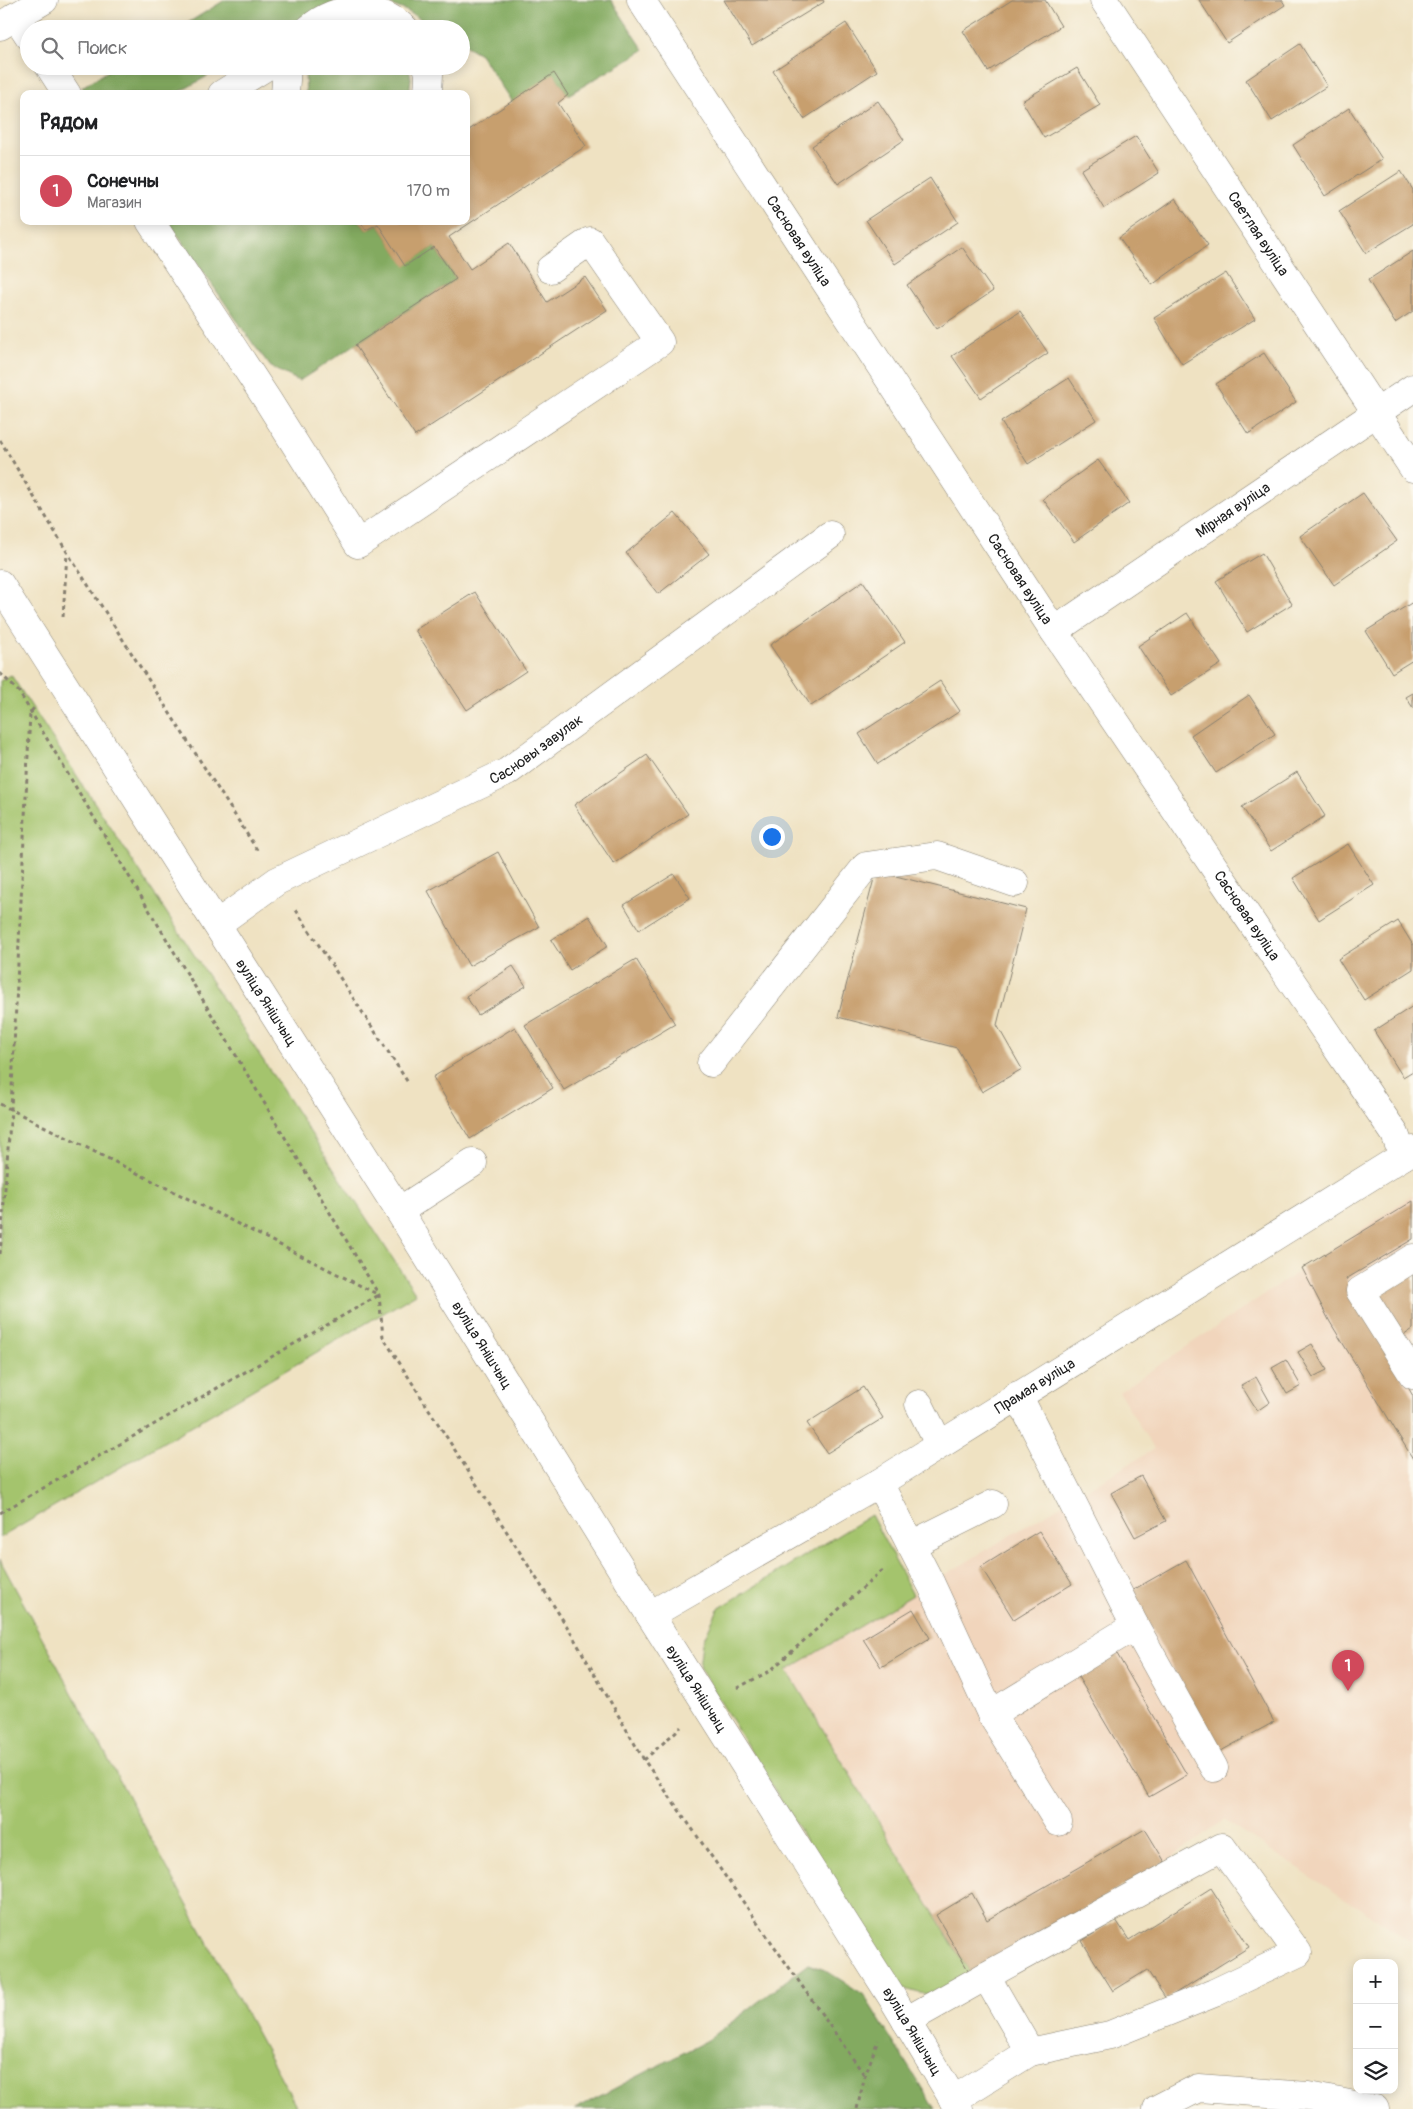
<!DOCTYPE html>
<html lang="ru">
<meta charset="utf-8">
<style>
:root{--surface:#fff;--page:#f6f6f6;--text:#202124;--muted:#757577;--line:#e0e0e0;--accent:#d1495b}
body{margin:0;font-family:Pangolin,sans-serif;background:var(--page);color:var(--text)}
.controls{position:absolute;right:15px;bottom:15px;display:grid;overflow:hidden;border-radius:10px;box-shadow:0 2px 12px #0003}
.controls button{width:45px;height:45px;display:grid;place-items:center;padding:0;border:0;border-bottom:1px solid var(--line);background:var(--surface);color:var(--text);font:25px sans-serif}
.you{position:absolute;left:771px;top:836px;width:18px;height:18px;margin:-12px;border:4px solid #fff;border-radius:50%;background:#1a73e8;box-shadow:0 0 0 8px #1a73e833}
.badge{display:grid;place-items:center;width:32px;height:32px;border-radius:50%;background:var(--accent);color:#fff;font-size:16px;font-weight:700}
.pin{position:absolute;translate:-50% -41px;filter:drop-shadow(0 1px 2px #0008)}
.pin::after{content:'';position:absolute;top:26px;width:18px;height:15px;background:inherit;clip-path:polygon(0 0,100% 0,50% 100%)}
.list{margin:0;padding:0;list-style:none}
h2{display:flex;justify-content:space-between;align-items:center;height:65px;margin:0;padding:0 20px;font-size:21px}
h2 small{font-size:16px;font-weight:400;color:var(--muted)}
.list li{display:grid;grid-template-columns:32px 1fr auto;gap:15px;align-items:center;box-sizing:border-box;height:70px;padding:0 20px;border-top:1px solid var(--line)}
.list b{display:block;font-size:19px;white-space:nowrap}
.list p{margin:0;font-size:16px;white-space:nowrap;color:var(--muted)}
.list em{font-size:16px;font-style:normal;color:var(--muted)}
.icon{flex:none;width:28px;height:28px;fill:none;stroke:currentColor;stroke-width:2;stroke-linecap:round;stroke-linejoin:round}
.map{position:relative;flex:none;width:1413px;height:2109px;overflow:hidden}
.search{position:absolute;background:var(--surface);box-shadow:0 2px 12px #0003;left:20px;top:20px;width:450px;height:55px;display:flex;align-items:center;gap:12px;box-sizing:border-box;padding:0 18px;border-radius:28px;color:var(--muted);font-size:19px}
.panel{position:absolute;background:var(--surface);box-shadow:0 2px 12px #0003;left:20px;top:90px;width:450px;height:135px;border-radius:10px}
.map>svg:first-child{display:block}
.built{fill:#f1d5bc}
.green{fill:#a4c46d;stroke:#607044}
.forest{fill:#83aa60;stroke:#50633e}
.building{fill:#c79f6e}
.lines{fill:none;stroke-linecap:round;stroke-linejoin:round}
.minor-casing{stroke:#867f6f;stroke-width:29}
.path{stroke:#867f6f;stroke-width:3;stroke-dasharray:4 4;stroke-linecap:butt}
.minor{stroke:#fff;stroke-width:28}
.labels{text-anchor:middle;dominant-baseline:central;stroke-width:4.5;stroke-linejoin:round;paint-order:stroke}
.street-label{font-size:15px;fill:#1c1c1c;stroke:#fbf7ec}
</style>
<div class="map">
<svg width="1413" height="2109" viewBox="0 0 1413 2109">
<rect width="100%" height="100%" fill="#fbf7ec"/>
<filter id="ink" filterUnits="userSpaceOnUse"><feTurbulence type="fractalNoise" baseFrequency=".02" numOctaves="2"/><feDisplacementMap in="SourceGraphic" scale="10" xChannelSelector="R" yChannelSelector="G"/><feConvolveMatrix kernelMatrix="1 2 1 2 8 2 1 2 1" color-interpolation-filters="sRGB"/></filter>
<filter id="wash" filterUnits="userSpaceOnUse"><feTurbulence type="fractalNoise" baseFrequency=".0096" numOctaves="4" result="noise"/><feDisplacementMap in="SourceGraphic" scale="20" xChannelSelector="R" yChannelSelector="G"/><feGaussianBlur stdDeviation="1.12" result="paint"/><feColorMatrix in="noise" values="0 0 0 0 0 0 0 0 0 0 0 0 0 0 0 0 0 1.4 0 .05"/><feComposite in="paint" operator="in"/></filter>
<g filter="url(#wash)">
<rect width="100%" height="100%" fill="#efe2c2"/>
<!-- built -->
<path class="built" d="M 1413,1195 L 1413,1943 L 1224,1820 L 1165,1862 L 971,1975 L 787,1670 L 1154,1449 L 1119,1392 Z"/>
<!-- green -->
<path class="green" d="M 11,675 L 416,1294 L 0,1538 L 0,681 Z
M 871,1515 L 913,1595 L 787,1670 L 971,1975 C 934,1995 934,2001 894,1984 L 699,1667 L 702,1643 L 718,1609 Z
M 0,1560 L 298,2109 L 0,2109 Z"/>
<!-- forest -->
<path class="forest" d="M 225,0 L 342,0 L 335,2 L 291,29 L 178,29 Z
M 378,0 L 611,0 L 644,50 L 568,95 L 554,74 L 512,102 L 480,54 L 461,43 L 461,29 L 437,29 L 407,11 Z
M 116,66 L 225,66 L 176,94 L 87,94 L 82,87 Z
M 307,66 L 408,66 L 411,78 L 409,94 L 306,94 L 305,72 Z
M 168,221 L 360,221 L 366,230 L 378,224 L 405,265 L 434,247 L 456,279 L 299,381 L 271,367 L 254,345 Z
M 808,1964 L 825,1970 L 863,1994 L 935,2109 L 575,2109 L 708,2040 Z"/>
<g id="blocks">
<!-- building -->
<path class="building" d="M 724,0 L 823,0 L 824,2 L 752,46 Z
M 1012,0 L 1045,0 L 1061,26 L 988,71 L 963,31 Z
M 1199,0 L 1282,0 L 1285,5 L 1227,43 Z
M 846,23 L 877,71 L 804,119 L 773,71 Z
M 1300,44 L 1327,86 L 1272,121 L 1246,80 Z
M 1077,68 L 1100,105 L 1044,138 L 1022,101 Z
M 554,73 L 568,95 L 558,103 L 586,146 L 449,237 L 470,269 L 509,243 L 547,302 L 585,277 L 607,310 L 415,436 L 355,345 L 456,279 L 434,247 L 405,266 L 378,224 L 366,230 L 360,221 L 466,221 L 466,132 Z
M 878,101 L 904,140 L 838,184 L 812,146 Z
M 1349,108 L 1382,159 L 1325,196 L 1293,145 Z
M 1136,136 L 1159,173 L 1104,208 L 1081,170 Z
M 1401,171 L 1413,190 L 1413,224 L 1366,253 L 1339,211 Z
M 930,178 L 958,222 L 895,264 L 866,220 Z
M 1175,199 L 1208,245 L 1152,285 L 1119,238 Z
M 962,247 L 993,291 L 937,329 L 907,285 Z
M 1413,251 L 1413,311 L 1395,323 L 1368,280 Z
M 1226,273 L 1255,319 L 1182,364 L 1154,318 Z
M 1020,311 L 1048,353 L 981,398 L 952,356 Z
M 1264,353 L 1296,402 L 1248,434 L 1216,384 Z
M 1069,378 L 1096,420 L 1028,464 L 1001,422 Z
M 1098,460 L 1129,503 L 1074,542 L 1043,499 Z
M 1363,493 L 1397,541 L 1334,585 L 1300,536 Z
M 675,513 L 709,554 L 658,594 L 626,553 Z
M 1262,553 L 1292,604 L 1247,632 L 1216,581 Z
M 863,581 L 905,642 L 811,706 L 770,645 Z
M 475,592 L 526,671 L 467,710 L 415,630 Z
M 1413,602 L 1413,660 L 1392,673 L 1366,631 Z
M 1187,613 L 1221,664 L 1171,696 L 1138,646 Z
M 940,681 L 960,711 L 878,764 L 859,734 Z
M 1413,693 L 1413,708 L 1406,697 Z
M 1249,695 L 1275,734 L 1216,773 L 1191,735 Z
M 647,755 L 688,814 L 614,864 L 574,805 Z
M 1297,772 L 1325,816 L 1271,851 L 1242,807 Z
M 1348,844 L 1374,885 L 1319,920 L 1293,878 Z
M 498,852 L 539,927 L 469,966 L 428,891 Z
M 876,871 L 1026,909 L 997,1025 L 1022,1069 L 982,1092 L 957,1048 L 838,1017 Z
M 674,874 L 690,898 L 639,930 L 624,905 Z
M 589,916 L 608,946 L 570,970 L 551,940 Z
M 1398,921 L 1413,945 L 1413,969 L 1364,1000 L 1338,959 Z
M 636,959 L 675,1024 L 564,1090 L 525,1025 Z
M 513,966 L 526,986 L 478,1015 L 466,996 Z
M 1413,1006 L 1413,1071 L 1403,1077 L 1374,1031 Z
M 515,1027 L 553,1088 L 470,1139 L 433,1077 Z
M 1413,1201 L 1413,1239 L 1346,1279 L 1413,1396 L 1413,1459 L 1330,1322 L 1302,1268 Z
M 1413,1269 L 1413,1329 L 1400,1338 L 1373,1293 Z
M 1312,1344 L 1327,1370 L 1313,1377 L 1298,1352 Z
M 1286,1360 L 1301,1386 L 1287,1394 L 1272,1368 Z
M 1256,1377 L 1270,1402 L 1257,1411 L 1241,1385 Z
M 863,1387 L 883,1418 L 827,1453 L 807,1423 Z
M 1141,1476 L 1166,1521 L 1135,1537 L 1111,1493 Z
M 1039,1531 L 1072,1584 L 1014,1620 L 981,1567 Z
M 1186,1560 L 1274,1722 L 1219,1752 L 1131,1591 Z
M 913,1609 L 930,1638 L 881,1667 L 863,1639 Z
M 1113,1647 L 1187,1775 L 1149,1797 L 1074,1670 Z
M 1145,1829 L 1165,1862 L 971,1975 L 936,1915 L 972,1893 L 987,1920 Z
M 1211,1888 L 1249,1947 L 1166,1999 L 1147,1970 L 1113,1991 L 1082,1941 L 1116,1920 L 1129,1940 Z"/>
</g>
</g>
<g filter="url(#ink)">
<use href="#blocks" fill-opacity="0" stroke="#867f6f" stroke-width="1"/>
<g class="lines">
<defs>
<g id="minor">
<path id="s1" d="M 641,0 L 1054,631 L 1395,1134 L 1403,1156"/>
<path id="s2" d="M 1104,0 L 1413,468"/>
<path d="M 16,16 L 29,36"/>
<path d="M 0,26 L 44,0"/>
<path d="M 309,29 C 337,5 377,3 405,29"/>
<path d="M 49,66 L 67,94"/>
<path d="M 427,66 L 429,74 L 428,94"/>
<path d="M 222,94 L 267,66"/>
<path d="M 285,94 L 287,66"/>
<path d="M 150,221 L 268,401 L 358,544 L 660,342 L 590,241 L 550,269"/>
<path id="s3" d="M 0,584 L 399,1211 L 650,1615 L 893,1999 L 959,2109"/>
<path id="s4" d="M 1054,631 L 1413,388"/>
<path id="s5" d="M 217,924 L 277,881 L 507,772 L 830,535"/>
<path d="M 711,1063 L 866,866 L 937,856 L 1015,883"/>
<path d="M 399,1211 L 473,1163"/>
<path d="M 1413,1258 L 1360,1291 L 1413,1375"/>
<path d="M 1018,1395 L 1135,1626 L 1214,1768"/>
<path d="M 919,1404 L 939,1444"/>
<path d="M 879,1483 L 931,1584 L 991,1714 L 1058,1822"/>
<path d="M 911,1545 L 993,1504"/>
<path id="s6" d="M 650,1615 L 879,1483 L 1413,1150"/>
<path d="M 991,1714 L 1135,1626"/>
<path d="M 986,1976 L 1030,2052"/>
<path d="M 906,2021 L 986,1976 L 1222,1847 L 1298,1953 L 1214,1993 L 1110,2035 L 1030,2052 L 953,2100"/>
<path d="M 1157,2109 L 1198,2088 L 1308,2096 L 1375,2109"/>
</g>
</defs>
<!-- minor casing -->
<use href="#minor" class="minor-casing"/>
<!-- path -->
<path class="path" d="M 0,440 L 67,552 L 259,853
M 63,617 L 67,553
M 0,673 L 19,692 L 379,1295 L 383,1337 L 568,1628 L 644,1760 L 865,2076
M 296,910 L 409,1084
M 0,1104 L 379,1295
M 0,1254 L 11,1109 L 30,713 L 36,705
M 0,1513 L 379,1295
M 737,1688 L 770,1671 L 885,1568
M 644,1760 L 681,1727
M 857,2109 L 865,2076 L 878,2040"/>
<!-- minor -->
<use href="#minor" class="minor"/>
</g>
</g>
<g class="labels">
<!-- street labels -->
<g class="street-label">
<text stroke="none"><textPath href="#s2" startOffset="280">Светлая вуліца</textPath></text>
<text stroke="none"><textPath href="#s1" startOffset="288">Сасновая вуліца</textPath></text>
<text stroke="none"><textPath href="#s4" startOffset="216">Мірная вуліца</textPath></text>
<text stroke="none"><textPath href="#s1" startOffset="692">Сасновая вуліца</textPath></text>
<text stroke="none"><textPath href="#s5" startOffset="365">Сасновы завулак</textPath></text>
<text stroke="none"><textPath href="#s1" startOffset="1098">Сасновая вуліца</textPath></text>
<text stroke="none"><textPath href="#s3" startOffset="496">вуліца Янішчыц</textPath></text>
<text stroke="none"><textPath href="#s3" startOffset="901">вуліца Янішчыц</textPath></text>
<text stroke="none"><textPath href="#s6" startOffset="448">Прамая вуліца</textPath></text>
<text stroke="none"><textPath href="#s3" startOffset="1306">вуліца Янішчыц</textPath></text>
<text stroke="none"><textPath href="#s3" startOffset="1711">вуліца Янішчыц</textPath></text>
</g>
</g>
</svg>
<div class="controls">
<button>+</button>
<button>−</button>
<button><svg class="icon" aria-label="layers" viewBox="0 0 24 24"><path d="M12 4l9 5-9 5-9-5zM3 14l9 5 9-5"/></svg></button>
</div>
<div class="you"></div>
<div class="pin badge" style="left:1348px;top:1691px">1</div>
<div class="search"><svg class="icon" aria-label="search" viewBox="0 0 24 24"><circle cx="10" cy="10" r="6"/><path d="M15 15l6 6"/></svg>Поиск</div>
<section class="panel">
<h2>Рядом<small></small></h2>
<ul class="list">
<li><span class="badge">1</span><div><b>Сонечны</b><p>Магазин</p></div><em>170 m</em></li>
</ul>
</section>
</div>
